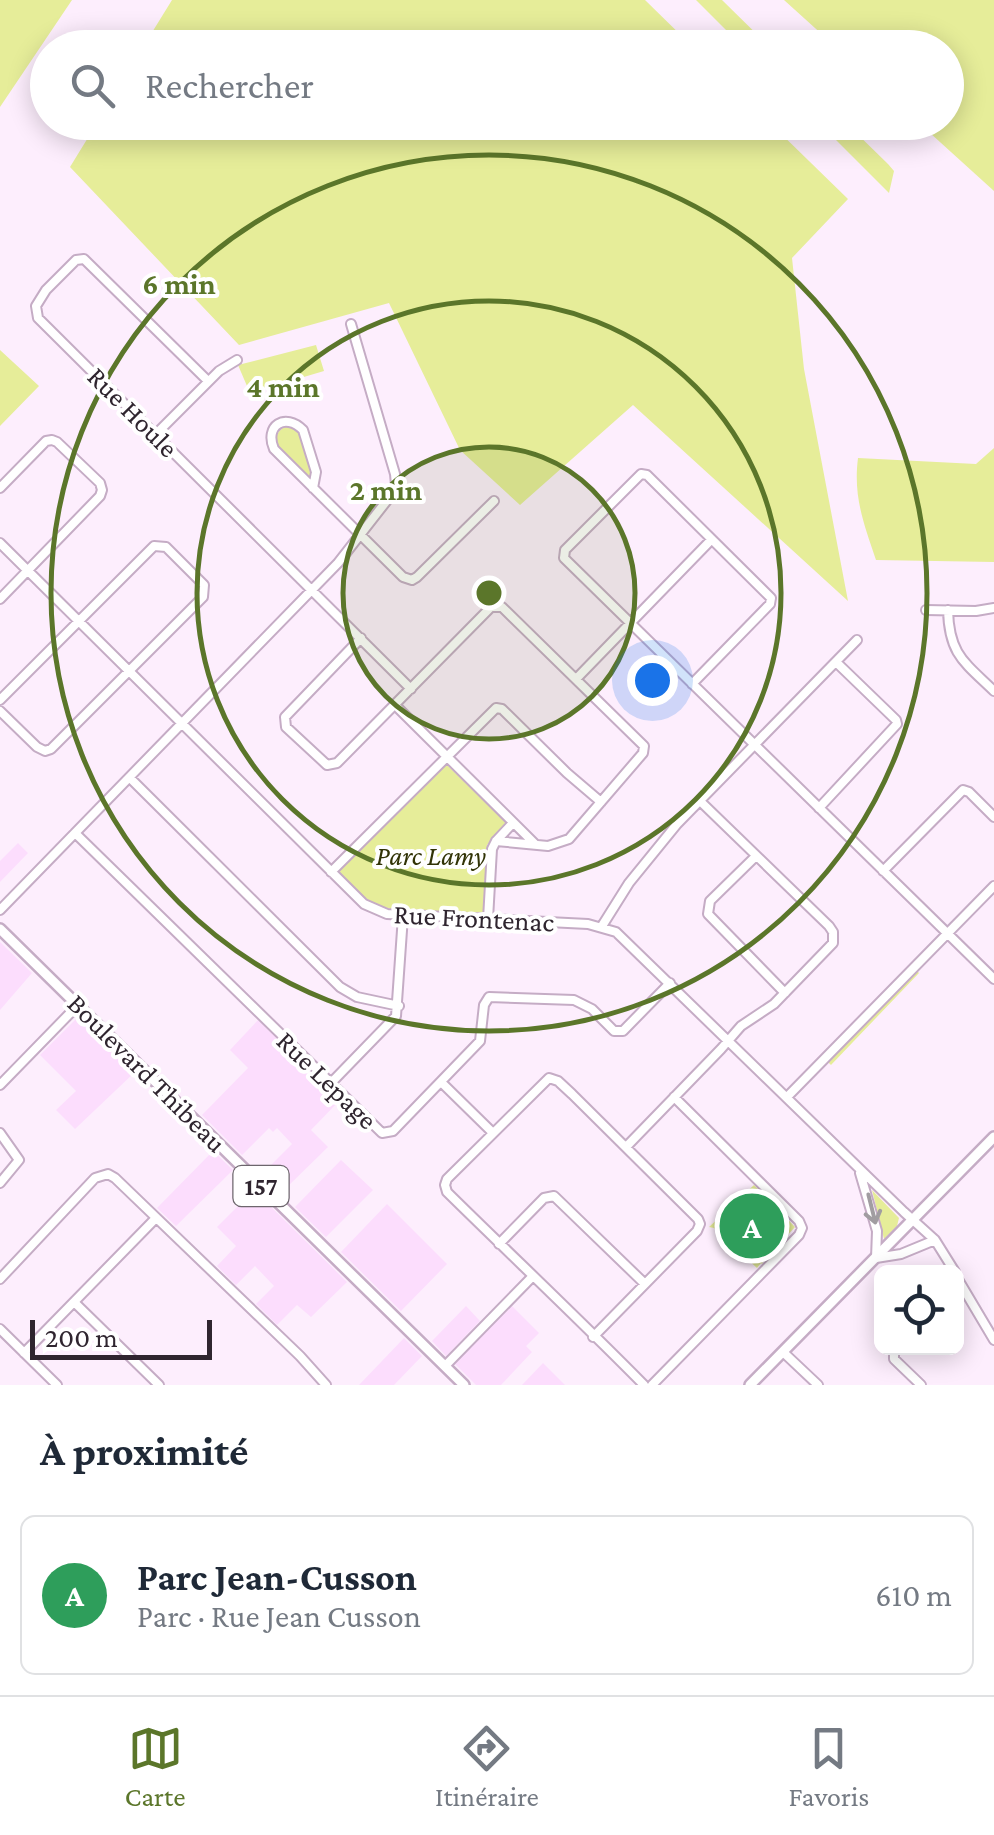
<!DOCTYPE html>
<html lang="fr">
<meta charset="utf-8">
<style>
:root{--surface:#fff;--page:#f2f2f3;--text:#1f2937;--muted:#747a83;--line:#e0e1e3;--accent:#5b762a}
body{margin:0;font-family:"Crimson Pro",serif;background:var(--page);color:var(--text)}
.controls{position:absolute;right:30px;bottom:30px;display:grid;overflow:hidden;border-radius:15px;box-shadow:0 5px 25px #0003}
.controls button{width:90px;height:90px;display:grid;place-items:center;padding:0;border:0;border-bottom:2px solid var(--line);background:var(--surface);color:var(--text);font:50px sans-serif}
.scale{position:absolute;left:30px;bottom:25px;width:182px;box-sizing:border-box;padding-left:10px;border:5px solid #2f252f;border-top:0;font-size:28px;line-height:35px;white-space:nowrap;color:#2f252f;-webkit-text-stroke:8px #fff;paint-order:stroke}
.you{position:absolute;left:652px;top:680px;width:35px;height:35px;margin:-25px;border:8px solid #fff;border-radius:50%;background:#1a73e8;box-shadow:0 0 0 15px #1a73e833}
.badge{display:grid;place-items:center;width:65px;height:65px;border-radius:50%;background:var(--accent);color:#fff;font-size:32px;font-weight:700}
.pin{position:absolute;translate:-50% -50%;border:5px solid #fff;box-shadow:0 2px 10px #0006}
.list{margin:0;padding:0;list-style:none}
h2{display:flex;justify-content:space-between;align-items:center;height:130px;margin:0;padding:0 40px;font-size:42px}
h2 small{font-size:32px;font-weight:400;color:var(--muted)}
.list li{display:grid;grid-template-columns:65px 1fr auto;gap:30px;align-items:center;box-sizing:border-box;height:160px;margin:0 20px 20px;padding:0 20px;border:2px solid var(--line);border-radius:15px}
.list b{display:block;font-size:38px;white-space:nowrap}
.list p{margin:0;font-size:32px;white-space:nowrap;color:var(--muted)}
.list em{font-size:32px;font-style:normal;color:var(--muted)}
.icon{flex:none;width:55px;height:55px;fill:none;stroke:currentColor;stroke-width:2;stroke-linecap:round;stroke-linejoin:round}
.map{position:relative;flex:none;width:994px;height:1385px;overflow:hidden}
.search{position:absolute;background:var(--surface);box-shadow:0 5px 25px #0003;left:30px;right:30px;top:30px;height:110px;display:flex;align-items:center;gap:25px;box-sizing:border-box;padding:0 35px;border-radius:55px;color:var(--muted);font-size:38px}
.sheet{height:310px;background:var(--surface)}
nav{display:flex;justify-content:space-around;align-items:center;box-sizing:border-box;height:140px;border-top:2px solid var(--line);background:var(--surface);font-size:28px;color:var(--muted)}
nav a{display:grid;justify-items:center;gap:5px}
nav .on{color:var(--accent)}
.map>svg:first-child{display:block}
.built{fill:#fcddfd}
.green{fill:#e6ed99}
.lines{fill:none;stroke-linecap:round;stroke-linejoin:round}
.minor-casing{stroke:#c5acc5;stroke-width:12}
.major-casing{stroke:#c5acc5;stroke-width:14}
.minor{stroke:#fff;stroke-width:8}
.major{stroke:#fff;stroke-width:9}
.oneway{stroke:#a19da1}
.ring{fill:none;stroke:#5b762a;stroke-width:5}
.labels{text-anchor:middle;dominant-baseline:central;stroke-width:8;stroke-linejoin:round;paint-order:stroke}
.shield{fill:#fff;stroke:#6d666d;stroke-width:2.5}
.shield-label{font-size:25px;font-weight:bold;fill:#2f252f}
.street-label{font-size:28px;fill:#2f252f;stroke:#fff}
.park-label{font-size:28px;font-style:italic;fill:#313306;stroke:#fff}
.centre{fill:#5b762a;stroke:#fff;stroke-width:5}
.ring-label{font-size:30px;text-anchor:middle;font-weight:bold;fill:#5b762a;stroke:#fff;stroke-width:8;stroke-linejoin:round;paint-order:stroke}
</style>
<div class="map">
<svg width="994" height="1385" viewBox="0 0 994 1385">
<rect width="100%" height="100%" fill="#fdeefd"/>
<!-- built -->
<path class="built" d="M 18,843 L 28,853 L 0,882 L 0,861 Z
M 0,942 L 32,973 L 0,1010 Z
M 78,1017 L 135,1072 L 75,1129 L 56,1110 L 76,1091 L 40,1055 Z
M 258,1020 L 340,1100 L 311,1130 L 328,1147 L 281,1193 L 262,1174 L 292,1144 L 277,1128 L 273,1132 L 269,1128 L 242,1155 L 202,1115 L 248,1068 L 230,1050 Z
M 213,1151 L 233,1170 L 176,1226 L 157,1208 Z
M 341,1160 L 373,1190 L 326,1237 L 295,1207 Z
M 254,1190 L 347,1282 L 311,1317 L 297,1305 L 277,1325 L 256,1304 L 274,1286 L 255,1266 L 236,1285 L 217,1266 L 236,1246 L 217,1227 Z
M 387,1204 L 447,1264 L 401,1311 L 341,1252 Z
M 466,1306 L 480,1321 L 446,1356 L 432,1341 Z
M 512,1306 L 539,1333 L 526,1346 L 532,1352 L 501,1385 L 476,1385 L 455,1364 Z
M 404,1338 L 422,1356 L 394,1385 L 359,1385 Z
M 543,1363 L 565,1385 L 522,1385 Z"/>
<!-- green -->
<path class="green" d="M 0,0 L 72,0 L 0,107 Z
M 172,0 L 645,0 L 693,47 L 143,47 Z
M 696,0 L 722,0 L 770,47 L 743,47 Z
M 784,0 L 994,0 L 994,191 L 919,123 L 946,122 L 946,48 L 836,47 Z
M 97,123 L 770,123 L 848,199 L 792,258 L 804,369 L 848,601 L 633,405 L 520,505 L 460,450 L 389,303 L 239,345 L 70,167 Z
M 819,123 L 846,123 L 888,164 L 894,171 L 889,193 Z
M 316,345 L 324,371 L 250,393 L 238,365 Z
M 0,350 L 39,386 L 0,426 Z
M 288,425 L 296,428 L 299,432 L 311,473 L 310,476 C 295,465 258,439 288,425 Z
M 994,448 L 994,562 L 876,560 C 864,524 853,497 858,458 L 976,464 Z
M 446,764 L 506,822 L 487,845 L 483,912 C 461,914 395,913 377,905 C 362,898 351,884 340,873 L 339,870 Z
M 917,971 L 919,973 L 831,1065 L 828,1062 Z
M 754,1185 L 759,1190 L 763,1186 L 759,1190 L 795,1227 L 762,1263 L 767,1268 L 761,1263 L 757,1268 L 714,1228 L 709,1227 Z
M 872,1190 L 899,1218 L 897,1226 L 884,1239 Z"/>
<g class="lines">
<defs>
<path id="minor" d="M 208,381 L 84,259 L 76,260 L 46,290 L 36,306 L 38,318 L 411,689
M 156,434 L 219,371 L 237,360
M 0,488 L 46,441 L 52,440 L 57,442 L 100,483 L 102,490 L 100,496 L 0,599
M 313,488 L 316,472 L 303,430 C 285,412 264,426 274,449 L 403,577 L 412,580 L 417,577 L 494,501
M 0,543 L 364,904 L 387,914 L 588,924 L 616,932 L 904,1212 L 935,1240 L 955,1272
M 926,610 L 976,611 L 994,608
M 948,610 C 949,654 964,662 994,691
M 361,638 L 285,717 L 286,727 L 327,765 L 337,763 L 491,607 L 502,607 L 644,746 L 643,753 L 569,839 L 548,846 L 496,841
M 576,679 L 711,540
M 692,684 L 770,604 L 771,598 L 647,475 L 641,474 L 565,550 L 564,558 L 994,979
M 0,700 L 154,546 L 166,547 L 204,585 L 203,597 L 51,749 L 45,751 L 37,747 L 0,711
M 395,705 L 535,844
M 130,778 L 340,987 L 357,997 L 399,1006
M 819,808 L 897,724 L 896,720 L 836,662
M 75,833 L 382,1133 L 393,1131 L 480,1041 L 484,1005 L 489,997 L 574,1000 L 592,1009 L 614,1031 L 623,1031 L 670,983
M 756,856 L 710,901 L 708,914 L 785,993
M 883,871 L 963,790 L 969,792 L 994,817
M 331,872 L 496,708 L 502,709 L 567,773 L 601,802
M 0,910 L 338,563 L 392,494 L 396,485 L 395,474 L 351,324
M 488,919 L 492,849 L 496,841 L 513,823
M 602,926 L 629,883 L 677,824 L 857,640
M 441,1082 L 492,1132
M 330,1084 L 396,1016 L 403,916
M 0,1085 L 78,1005
M 787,1097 L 994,886
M 0,1133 L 19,1160 L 0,1183
M 626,1147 L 721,1049 L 741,1026 L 774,1004 L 833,943 L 833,932 L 829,926 L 700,801
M 860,1173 L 877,1231 L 876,1258 L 901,1254 L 935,1240
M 499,1244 L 544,1198 L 554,1196 L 645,1284
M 956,1276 L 994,1340
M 0,1279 L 95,1178 L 108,1174 L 115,1178 L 300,1356 L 326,1385
M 74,1302 L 159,1385
M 0,1329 L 57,1385
M 593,1337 L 697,1231 L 700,1224 L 698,1219 L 572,1094 L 558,1081 L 549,1078 L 447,1179 L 445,1185 L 447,1192 C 513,1257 580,1320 644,1385
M 894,1348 L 894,1359 L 921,1385
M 783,1352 L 818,1385
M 24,1353 L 156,1218
M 445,1366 L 532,1277
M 652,1385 L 799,1235 L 802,1228 L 799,1221 L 674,1097"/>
<path id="major" d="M 0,929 L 464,1385
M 750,1385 L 994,1137"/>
</defs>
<!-- minor casing -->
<use href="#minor" class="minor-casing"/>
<!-- major casing -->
<use href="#major" class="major-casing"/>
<!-- minor -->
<use href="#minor" class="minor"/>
<!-- major -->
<use href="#major" class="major"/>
</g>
<!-- one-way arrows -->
<defs><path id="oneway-shaft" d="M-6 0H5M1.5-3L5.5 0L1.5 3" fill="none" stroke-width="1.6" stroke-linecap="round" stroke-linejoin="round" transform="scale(2.5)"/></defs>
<use class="oneway" href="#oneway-shaft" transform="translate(872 1209) rotate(76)"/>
<!-- distance rings -->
<circle cx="489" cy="593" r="146" fill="#5b762a" fill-opacity=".12"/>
<g class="ring">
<circle cx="489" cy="593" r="146"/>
<circle cx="489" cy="593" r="292"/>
<circle cx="489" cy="593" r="438"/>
</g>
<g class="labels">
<!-- shield labels -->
<rect class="shield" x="233.5" y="1166" width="55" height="40" rx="8"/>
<g class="shield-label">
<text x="261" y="1186">157</text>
</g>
<!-- street labels -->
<g class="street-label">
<text transform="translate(133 412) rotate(45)">Rue Houle</text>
<text transform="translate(474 918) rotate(3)">Rue Frontenac</text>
<text transform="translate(147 1073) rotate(45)">Boulevard Thibeau</text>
<text transform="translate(327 1080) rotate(44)">Rue Lepage</text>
</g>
<!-- park labels -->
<g class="park-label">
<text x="431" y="855">Parc Lamy</text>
</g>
</g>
<circle cx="489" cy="593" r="15" class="centre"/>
<g class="ring-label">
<text x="179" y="294">6 min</text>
<text x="283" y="397">4 min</text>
<text x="386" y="500">2 min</text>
</g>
</svg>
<div class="controls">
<button><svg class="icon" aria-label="locate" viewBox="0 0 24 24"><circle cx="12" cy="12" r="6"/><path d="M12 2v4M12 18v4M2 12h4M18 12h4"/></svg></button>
</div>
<div class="scale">200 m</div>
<div class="you"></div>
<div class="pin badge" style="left:752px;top:1226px;background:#2e9e5b">A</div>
<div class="search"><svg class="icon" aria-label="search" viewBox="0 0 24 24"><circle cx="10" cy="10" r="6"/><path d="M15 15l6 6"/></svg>Rechercher</div>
</div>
<section class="sheet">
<h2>À proximité<small></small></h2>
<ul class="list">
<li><span class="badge" style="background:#2e9e5b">A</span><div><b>Parc Jean-Cusson</b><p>Parc · Rue Jean Cusson</p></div><em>610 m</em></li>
</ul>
</section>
<nav>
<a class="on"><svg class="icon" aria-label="map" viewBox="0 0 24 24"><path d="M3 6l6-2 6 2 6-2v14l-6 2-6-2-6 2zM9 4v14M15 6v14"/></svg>Carte</a>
<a><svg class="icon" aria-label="directions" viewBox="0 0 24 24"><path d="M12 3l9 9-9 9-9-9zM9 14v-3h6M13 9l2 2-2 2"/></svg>Itinéraire</a>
<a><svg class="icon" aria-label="saved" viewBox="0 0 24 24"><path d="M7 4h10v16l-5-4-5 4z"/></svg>Favoris</a>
</nav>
